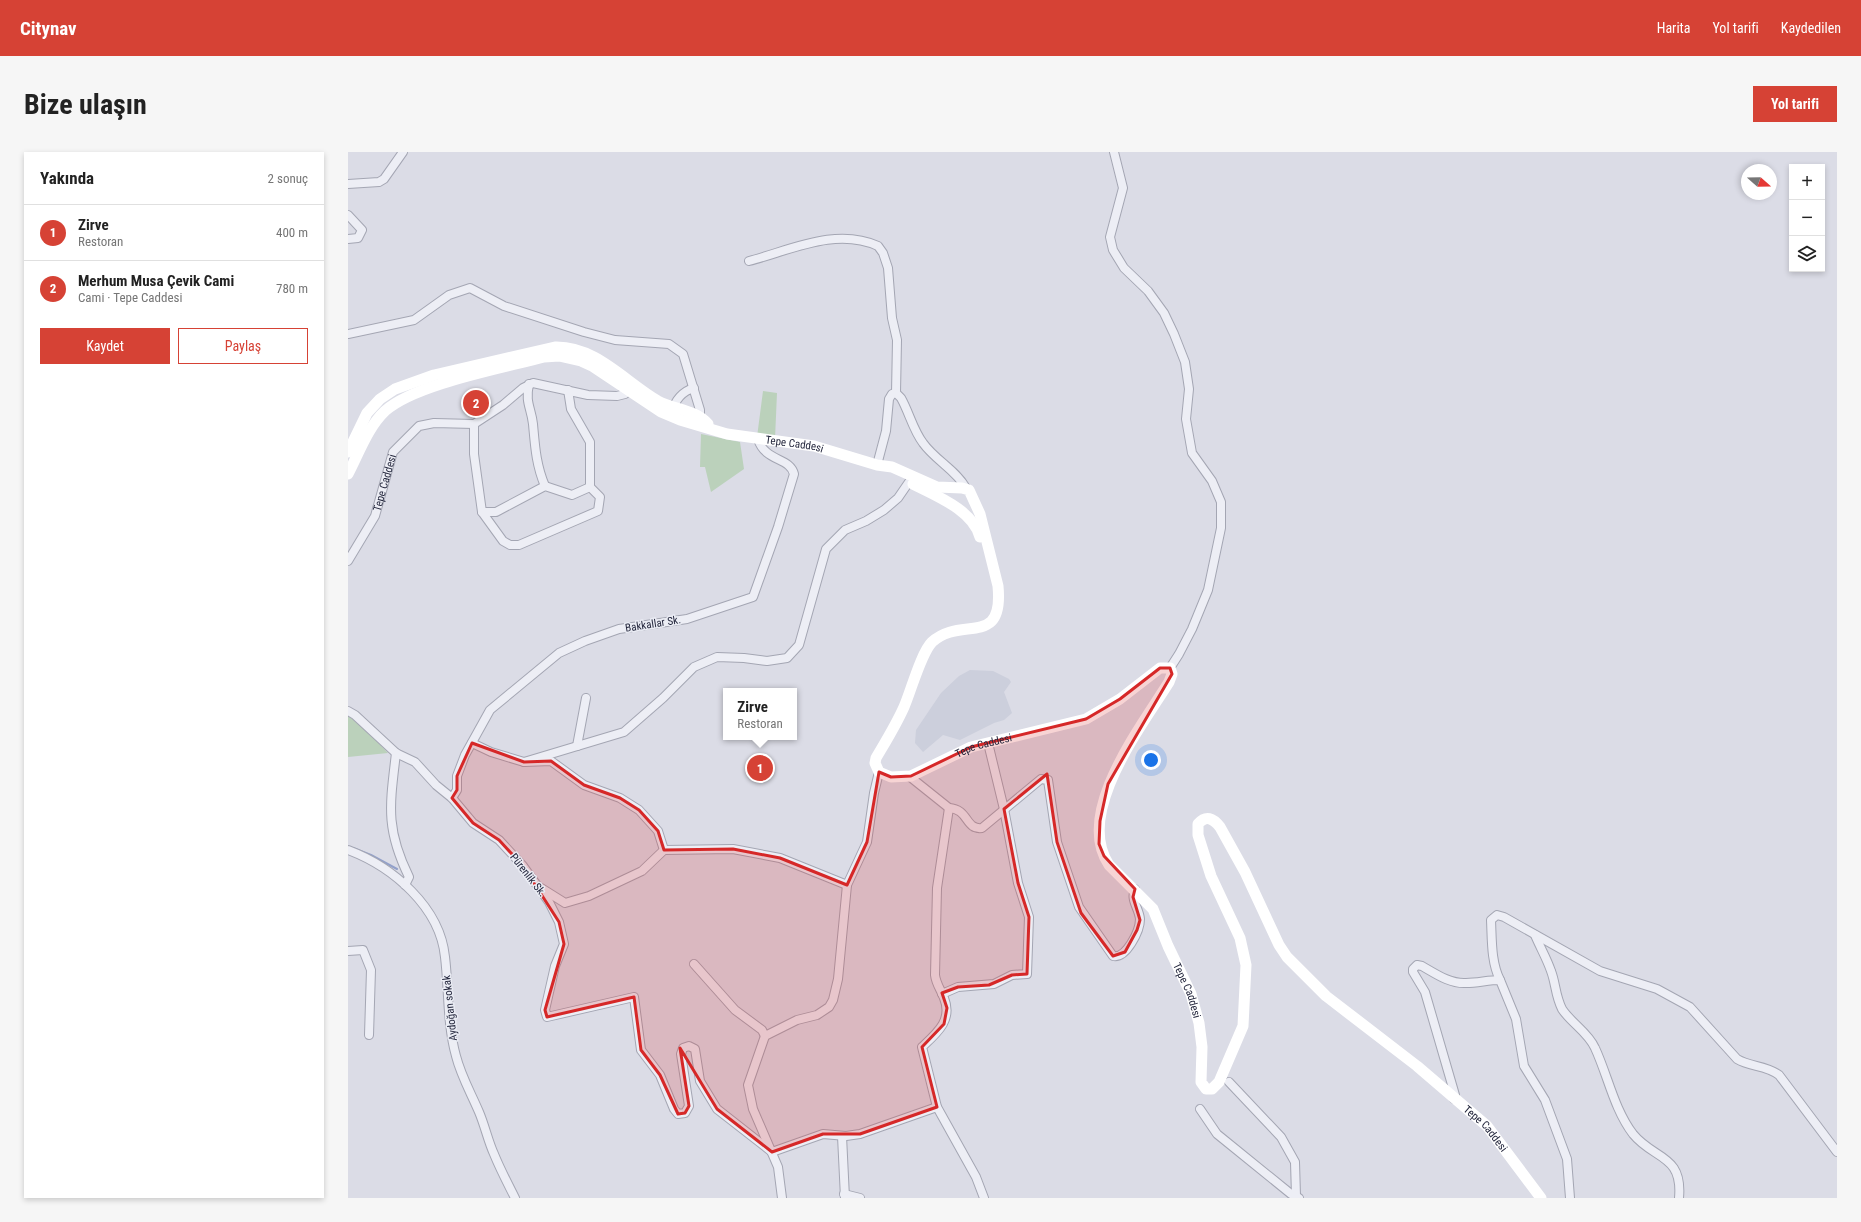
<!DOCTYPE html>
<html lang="tr">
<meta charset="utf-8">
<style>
:root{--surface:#fff;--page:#f6f6f6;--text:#222;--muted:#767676;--line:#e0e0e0;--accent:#d64235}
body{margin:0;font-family:"Roboto Condensed",sans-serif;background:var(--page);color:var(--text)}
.controls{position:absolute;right:12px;top:12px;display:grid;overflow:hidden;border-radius:0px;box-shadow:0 2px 6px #0003}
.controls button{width:36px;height:36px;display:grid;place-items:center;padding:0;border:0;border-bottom:1px solid var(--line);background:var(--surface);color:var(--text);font:20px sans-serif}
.compass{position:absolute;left:1393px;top:12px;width:36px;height:36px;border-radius:50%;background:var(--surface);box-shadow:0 2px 6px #0003;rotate:110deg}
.you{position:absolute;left:803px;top:608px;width:14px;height:14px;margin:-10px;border:3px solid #fff;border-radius:50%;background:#1a73e8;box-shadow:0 0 0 6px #1a73e833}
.badge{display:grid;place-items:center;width:26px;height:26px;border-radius:50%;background:var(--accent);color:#fff;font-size:13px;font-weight:700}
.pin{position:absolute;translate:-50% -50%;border:2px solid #fff;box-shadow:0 1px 4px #0006}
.popup{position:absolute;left:375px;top:536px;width:74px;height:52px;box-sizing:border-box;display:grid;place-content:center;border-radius:0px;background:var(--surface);filter:drop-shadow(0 1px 3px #0005);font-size:13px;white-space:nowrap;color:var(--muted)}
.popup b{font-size:15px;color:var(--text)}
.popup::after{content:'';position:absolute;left:50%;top:100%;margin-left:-8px;border:8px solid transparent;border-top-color:var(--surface)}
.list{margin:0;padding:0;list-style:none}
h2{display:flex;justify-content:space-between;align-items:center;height:52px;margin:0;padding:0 16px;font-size:17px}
h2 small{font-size:13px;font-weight:400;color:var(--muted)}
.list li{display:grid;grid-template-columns:26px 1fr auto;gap:12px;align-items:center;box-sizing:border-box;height:56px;padding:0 16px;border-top:1px solid var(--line)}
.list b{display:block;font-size:15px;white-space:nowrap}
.list p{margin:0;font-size:13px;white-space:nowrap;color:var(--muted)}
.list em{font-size:13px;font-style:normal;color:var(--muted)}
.actions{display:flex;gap:8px;padding:12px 16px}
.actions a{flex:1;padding:9px 0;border:1px solid var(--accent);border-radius:0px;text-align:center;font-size:14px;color:var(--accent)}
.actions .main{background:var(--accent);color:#fff}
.icon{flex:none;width:22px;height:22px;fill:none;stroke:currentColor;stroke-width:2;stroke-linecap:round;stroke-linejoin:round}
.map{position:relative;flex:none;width:1489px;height:1046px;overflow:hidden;border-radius:0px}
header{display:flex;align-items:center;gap:24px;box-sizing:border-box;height:56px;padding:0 20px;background:var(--accent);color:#fff}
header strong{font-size:19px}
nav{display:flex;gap:22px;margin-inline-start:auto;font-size:14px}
.intro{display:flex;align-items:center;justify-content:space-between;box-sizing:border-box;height:96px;padding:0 24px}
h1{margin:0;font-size:28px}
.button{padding:10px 18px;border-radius:0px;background:var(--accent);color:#fff;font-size:14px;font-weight:700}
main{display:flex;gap:24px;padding:0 24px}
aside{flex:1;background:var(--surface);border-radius:0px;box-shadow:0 2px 6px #0003}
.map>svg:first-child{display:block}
.built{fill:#cccfdc}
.green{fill:#bbd1bb}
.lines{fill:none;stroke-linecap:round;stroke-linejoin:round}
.stream{stroke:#92a0ca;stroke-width:2}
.street-casing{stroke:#a4a6b3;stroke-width:10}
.street{stroke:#edeef5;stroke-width:8}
.secondary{stroke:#fff;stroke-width:11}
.marked{fill:#d62828;fill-opacity:0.2;stroke:#d62828;stroke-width:3;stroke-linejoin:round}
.labels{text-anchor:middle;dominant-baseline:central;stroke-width:3;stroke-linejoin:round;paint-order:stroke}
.street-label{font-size:11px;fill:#24273d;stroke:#eaecf4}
</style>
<header>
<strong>Citynav</strong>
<nav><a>Harita</a><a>Yol tarifi</a><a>Kaydedilen</a></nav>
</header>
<div class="intro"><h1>Bize ulaşın</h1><a class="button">Yol tarifi</a></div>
<main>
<aside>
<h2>Yakında<small>2 sonuç</small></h2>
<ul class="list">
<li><span class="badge">1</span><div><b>Zirve</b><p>Restoran</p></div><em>400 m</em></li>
<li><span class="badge">2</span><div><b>Merhum Musa Çevik Cami</b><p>Cami · Tepe Caddesi</p></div><em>780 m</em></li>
</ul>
<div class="actions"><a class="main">Kaydet</a><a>Paylaş</a></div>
</aside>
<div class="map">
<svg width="1489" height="1046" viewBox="0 0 1489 1046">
<rect width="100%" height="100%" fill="#dbdce6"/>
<!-- built -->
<path class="built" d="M 622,518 L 645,519 L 661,527 L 663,530 L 656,540 L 664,561 L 656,568 L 646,571 L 612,588 L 595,583 L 575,600 L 567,591 L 568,578 L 593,541 L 611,524 Z"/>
<!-- green -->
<path class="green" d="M 415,239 L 429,241 L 427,287 L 409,285 Z
M 353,282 L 392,290 L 396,317 L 363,340 L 357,315 L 352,315 Z
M 0,562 L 6,565 L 40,601 L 0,605 Z"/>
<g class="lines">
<!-- stream -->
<path class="stream" d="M 5,696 L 23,703 L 49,717"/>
<defs>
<g id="street">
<path d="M 766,0 L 775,36 L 762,85 L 765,98 L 776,116 L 800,139 L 816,161 L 826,182 L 837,210 L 841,237 L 838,267 L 844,301 L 864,329 L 873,350 L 873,376 L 860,438 L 844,477 L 831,502 L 822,516"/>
<path d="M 0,32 L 31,30 L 36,27 L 55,0"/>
<path d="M 0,63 L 14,78 L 10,86 L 0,87"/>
<path d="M 401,109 C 443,98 488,75 530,94 L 535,101 L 540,116 L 544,166 L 549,188 L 548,241"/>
<path d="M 0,182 L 66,168 L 101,143 L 122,136 L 156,154 L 236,180 L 267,188 L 321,192 L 335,202 L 352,258 L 352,270"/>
<path d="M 181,232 C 177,251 183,255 185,272 C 187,294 188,313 197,334"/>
<path d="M 324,260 C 327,248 335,239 346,236"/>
<path d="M 126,272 L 126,302 L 134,360 L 155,389 L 162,393 L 171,393 L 250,359 L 252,345 L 242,335 L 242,290 L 223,257 L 220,238"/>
<path d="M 529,313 L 538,279 L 541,247 L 544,242 L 548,241 L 553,246 C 561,260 565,278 575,291 C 587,308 608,318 618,336"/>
<path d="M 134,360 L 148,360 L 197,334 L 224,343 L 242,335"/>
<path id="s1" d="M 0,409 L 27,364 L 45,300 L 71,274 L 86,271 L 126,272 L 155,253 L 175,236 L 185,231 L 240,243 L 269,244 L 277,242 L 284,237"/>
<path d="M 0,559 L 7,563 L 48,601 L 67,610 L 88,633 L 104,646 L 125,671 L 151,688 L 175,714 L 201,750 L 211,770 L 216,792 L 207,814 L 197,858 L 199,865 L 286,845 L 293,898 L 312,923 L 326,957 L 330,962 L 337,961 L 341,954 L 333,902 L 335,896 L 341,894 L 347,897 L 352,929 L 369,957 L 424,1000 L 475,982 L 498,984 L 512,982 L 589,955"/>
<path d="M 124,591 L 143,600 L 176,610 L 203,609 L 236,633 L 272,646 L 291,658 L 310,679 L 316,698"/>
<path d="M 229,594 L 238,546"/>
<path d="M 48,601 C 42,653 37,676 61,725 L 57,733"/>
<path d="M 176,610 L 276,580 L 315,546 L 346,515 L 369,505 L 396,506 L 419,509 L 439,506 L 451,493 L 478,397 L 497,378 L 518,369 L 536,358 L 550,346 L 561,330"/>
<path d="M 561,624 L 601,656 C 621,657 617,678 634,676 L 693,627 L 700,628 L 709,690 L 731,755 L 765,804 C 778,807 792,779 792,767 C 791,756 782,748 787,737"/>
<path d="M 104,646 L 109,638 L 109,624 L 117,603 L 142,558 L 211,501 L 237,489 L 271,477 L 339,467 L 405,445 L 430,375 L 446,322 C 442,305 417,310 410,287"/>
<path d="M 601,656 L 589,736 L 587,823 C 588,832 593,838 596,846 C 605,868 589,881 574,895 L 589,955 L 628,1025 L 636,1046"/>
<path d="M 0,698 C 45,715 92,755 97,805 C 101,838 99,872 108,904 C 113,924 123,941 131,960 C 137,974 140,989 146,1002 C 152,1017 160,1032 167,1046"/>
<path d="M 193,736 L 217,751 L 241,744 L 294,719 L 316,698 L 385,697 L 432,706 L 499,733"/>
<path d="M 1187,783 C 1192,795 1199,807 1203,819 C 1208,832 1207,843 1214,857 C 1223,871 1240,880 1247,896 C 1260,924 1266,957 1285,982 C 1306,1008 1335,1002 1331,1046"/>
<path d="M 0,799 L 15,798 L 23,818 L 21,883"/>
<path d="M 346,812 L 387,858 L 414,878 L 417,884"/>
<path d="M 1152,828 C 1143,810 1144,788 1143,768 L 1149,763 L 1156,765 L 1252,819 L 1309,837 L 1342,855 L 1389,907 C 1402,915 1418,913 1431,923 L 1489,1000"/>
<path d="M 594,842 L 610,835 L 646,832 L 664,823 L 679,822 L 681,765 L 670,731 L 656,657 L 640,591"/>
<path d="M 881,930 L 933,985 L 947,1010 L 948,1044"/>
<path d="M 1106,947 L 1107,943 L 1077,840 L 1065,820 L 1065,817 L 1069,813 L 1074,814 C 1088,822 1102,832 1118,831 C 1130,831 1140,828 1152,828 L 1168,867 L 1176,914 L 1197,948 L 1219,1007 L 1222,1046"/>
<path d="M 852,957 L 869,982 L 943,1042 L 951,1046"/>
<path d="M 494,984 L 497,1046"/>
<path d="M 496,1042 L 512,1046"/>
<path d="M 434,1046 L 430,1015 L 405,957 L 400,933 L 417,884 L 449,868 L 469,863 L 481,855 L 485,848 L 490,827 L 499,733 L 519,690 L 526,641 L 531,620"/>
</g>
</defs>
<!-- street casing -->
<use href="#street" class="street-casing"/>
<!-- street -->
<use href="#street" class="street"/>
<!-- secondary -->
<g class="secondary">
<path d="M 0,300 L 19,261 L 32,247 L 47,237 L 86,223 L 207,195 C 248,194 277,230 310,249 C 325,257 349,258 360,272"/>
<path id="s2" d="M 0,322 C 11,301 20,275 37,259 C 67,232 155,216 196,205 L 211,204 L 233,209 L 244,214 L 313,260 L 332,268 L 379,282 L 466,294 L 529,313 L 544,315 L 589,335 L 614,336 L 621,338 L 632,362 L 650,434 C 656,497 613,463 584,490 C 573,501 563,539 556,555 C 548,573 538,589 528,606 L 527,611 L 531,620 L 543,625 L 563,624 L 623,595 L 738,567 L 772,547 L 812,516 L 822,516 L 824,522 L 821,530 C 793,575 726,661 761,713 L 805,757 L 820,794 L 843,842 L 851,871 L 854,895 L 853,930 L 858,937 L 864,937 L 871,930 L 895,874 L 898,813 L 892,786 L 863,724 L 850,683 L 850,672 C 858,663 865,666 872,675 L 897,720 L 931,793 L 939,805 L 978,844 L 1069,914 L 1139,974 L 1193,1046"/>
<path d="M 565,332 C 588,344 625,358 632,385"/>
</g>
</g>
<!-- marked area -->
<path class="marked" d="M 812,516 L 822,516 L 824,522 L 760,632 L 752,669 L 751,692 L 756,704 L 787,737 L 785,745 L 792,768 L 789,778 L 777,800 L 765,804 L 733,761 L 709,690 L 699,622 L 656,657 L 670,731 L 681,765 L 679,822 L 664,823 L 641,833 L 610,835 L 594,841 L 599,856 L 596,872 L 574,895 L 589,955 L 512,982 L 475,982 L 424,1000 L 369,957 L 332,896 L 341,954 L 337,961 L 330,962 L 312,923 L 293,898 L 286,845 L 199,865 L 197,858 L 216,792 L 211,770 L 175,714 L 151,688 L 125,671 L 104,646 L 109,638 L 109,624 L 124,591 L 176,610 L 203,609 L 236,633 L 272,646 L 291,658 L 310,679 L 316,698 L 385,697 L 432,706 L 499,733 L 519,690 L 531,620 L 543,625 L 563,624 L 623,595 L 738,567 L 772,547 Z"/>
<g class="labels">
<!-- street labels -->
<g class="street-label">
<text stroke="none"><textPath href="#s2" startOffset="513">Tepe Caddesi</textPath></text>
<text stroke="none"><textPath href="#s1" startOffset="87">Tepe Caddesi</textPath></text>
<text transform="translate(305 472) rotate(-9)">Bakkallar Sk.</text>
<text stroke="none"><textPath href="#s2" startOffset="1153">Tepe Caddesi</textPath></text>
<text transform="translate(180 723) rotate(52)">Pürenlik Sk.</text>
<text stroke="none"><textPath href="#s2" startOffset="1727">Tepe Caddesi</textPath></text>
<text transform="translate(102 856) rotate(-96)">Aydoğan sokak</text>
<text stroke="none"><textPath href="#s2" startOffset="2554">Tepe Caddesi</textPath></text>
</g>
</g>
</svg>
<div class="controls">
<button>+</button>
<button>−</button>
<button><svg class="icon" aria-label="layers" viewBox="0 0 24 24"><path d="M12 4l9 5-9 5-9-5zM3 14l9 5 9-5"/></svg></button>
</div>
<svg class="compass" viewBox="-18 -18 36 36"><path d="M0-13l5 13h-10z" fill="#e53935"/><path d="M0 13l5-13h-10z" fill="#767676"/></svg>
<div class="you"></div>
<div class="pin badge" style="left:412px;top:616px">1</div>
<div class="popup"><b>Zirve</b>Restoran</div>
<div class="pin badge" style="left:128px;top:251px">2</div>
</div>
</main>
